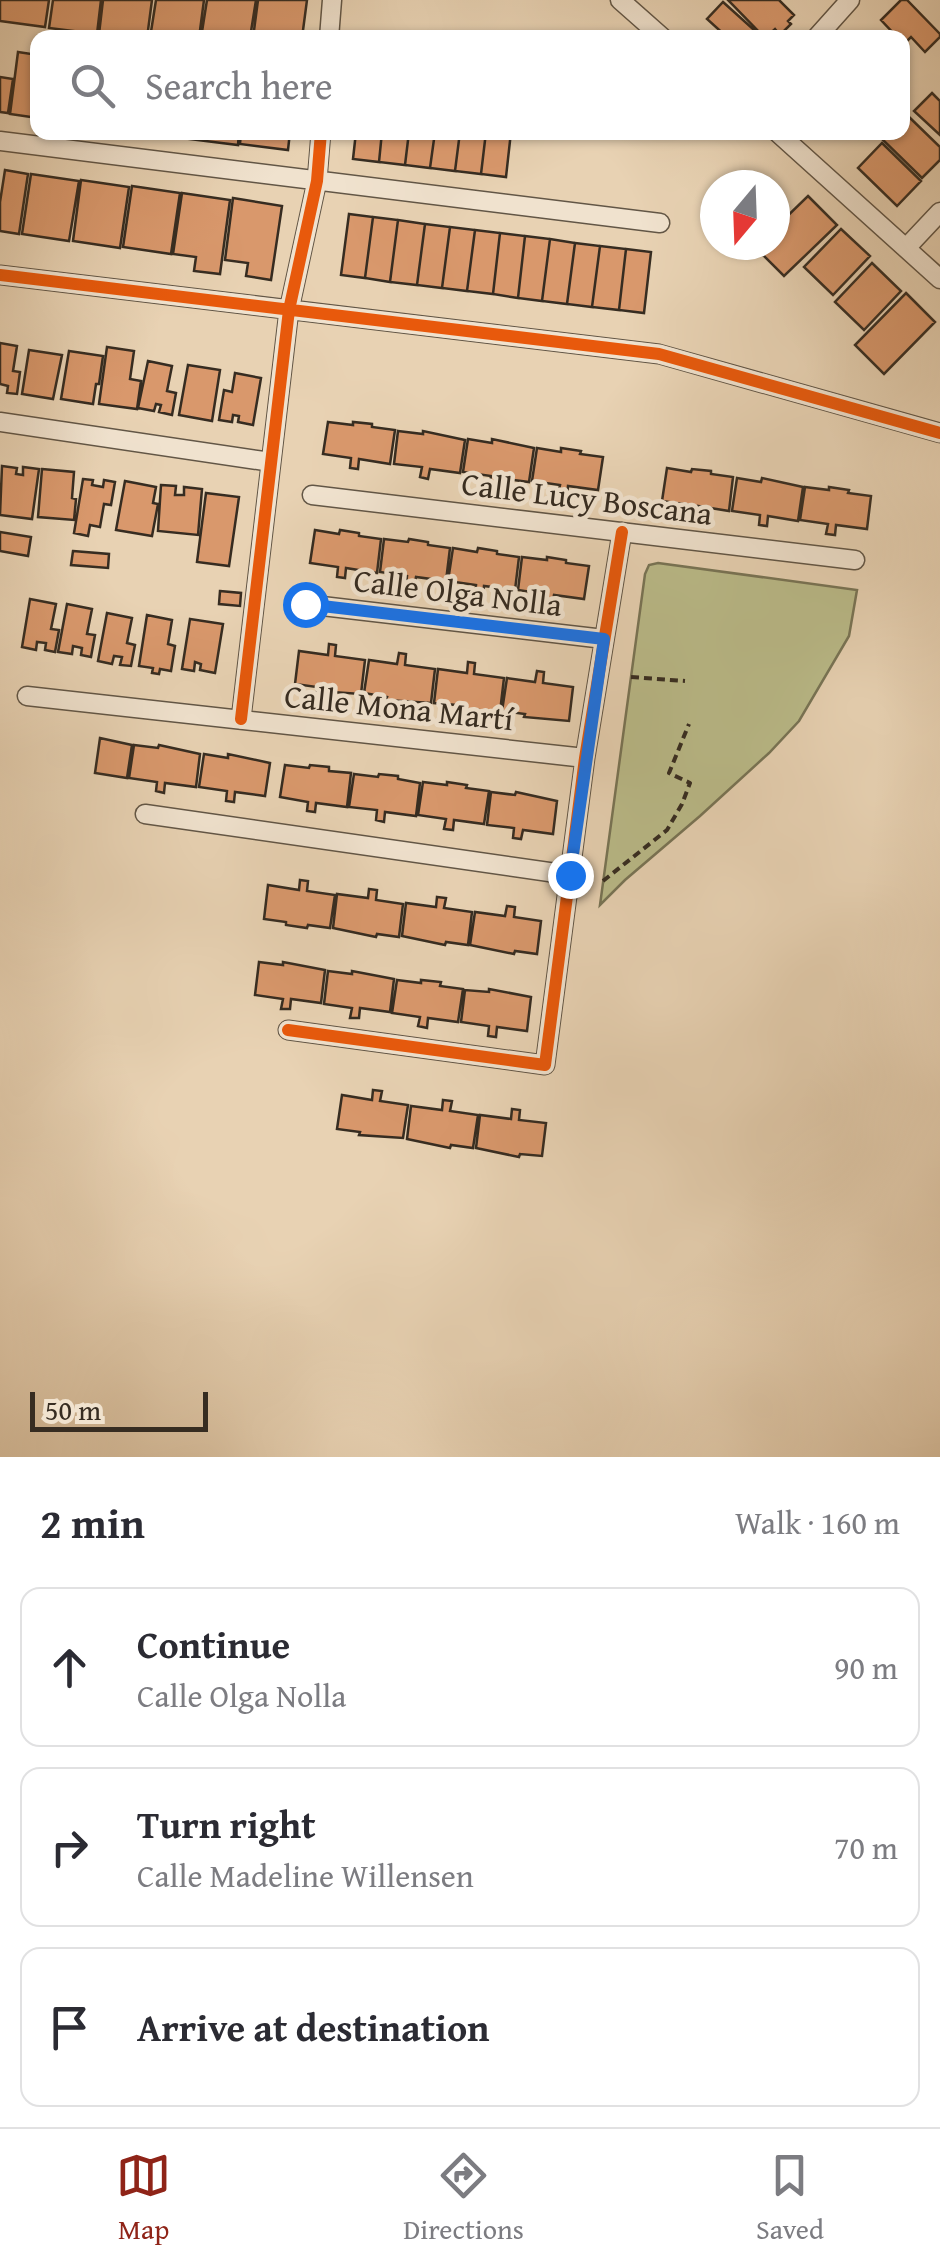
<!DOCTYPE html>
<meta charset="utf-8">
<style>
:root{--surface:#fff;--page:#f7f7f7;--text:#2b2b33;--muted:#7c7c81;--line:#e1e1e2;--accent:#8f2418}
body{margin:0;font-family:"Gentium Book Plus",serif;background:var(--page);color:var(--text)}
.compass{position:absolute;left:700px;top:170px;width:90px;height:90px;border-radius:50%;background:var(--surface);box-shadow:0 2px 8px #0004;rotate:199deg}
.scale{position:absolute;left:30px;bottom:25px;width:178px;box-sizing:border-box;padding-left:10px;border:5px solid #362c21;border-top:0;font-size:28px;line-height:35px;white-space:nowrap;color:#362c21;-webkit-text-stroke:8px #f0e2ce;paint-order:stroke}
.stop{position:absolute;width:30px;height:30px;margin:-22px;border:8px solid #1a73e8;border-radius:50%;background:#fff}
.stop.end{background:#1a73e8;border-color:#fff;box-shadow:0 2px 10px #0008}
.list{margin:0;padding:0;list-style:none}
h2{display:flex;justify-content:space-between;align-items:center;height:130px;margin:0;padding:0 40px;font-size:42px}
h2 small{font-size:32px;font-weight:400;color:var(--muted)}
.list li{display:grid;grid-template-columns:65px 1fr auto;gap:30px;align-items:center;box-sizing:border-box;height:160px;margin:0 20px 20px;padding:0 20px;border:2px solid var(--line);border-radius:20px}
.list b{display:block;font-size:38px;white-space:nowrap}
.list p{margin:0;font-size:32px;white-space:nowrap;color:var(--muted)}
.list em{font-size:32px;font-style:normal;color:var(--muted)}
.icon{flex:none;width:55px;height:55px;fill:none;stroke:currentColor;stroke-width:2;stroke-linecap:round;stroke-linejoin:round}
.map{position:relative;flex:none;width:940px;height:1457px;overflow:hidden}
.search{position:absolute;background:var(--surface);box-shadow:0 2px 8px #0004;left:30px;right:30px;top:30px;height:110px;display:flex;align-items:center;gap:25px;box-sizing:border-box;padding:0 35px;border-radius:20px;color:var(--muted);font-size:38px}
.sheet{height:670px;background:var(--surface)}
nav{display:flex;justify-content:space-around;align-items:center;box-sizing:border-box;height:140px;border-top:2px solid var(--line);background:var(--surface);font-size:28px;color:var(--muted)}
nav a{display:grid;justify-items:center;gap:5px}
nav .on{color:var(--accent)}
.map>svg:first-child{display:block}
.green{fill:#babb89;stroke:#787455;stroke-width:2.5}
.building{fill:#d9986c;stroke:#362c21;stroke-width:2.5}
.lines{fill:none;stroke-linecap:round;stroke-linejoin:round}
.street-casing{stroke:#625646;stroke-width:21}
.path{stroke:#362c21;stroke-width:4;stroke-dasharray:8 5;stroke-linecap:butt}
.street{stroke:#f0e2ce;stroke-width:18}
.cycleway-casing{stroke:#f0e2ce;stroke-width:19}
.cycleway{stroke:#e8590c;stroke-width:12}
.route{stroke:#1a73e8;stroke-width:12}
.labels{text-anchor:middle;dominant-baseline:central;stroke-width:9;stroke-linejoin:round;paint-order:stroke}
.street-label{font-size:32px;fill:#362c21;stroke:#f0e2ce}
</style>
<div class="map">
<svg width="940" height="1457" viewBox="0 0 940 1457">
<rect width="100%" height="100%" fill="#e8d2b3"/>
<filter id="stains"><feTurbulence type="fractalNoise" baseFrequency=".002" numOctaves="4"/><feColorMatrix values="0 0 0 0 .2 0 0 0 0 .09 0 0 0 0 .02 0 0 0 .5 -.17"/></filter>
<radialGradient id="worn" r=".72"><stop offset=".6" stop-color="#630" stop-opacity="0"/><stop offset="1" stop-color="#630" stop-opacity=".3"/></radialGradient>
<!-- green -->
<path class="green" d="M 658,563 L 857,590 L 849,636 L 799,721 L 769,753 L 700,816 L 625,880 L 600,905 L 645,574 L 649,565 Z"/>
<!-- building -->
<path class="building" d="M 0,0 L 49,0 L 45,27 L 0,21 Z
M 53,0 L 101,0 L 97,34 L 49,28 Z
M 103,0 L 152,0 L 147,38 L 99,34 Z
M 156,0 L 204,0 L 199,38 L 150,38 Z
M 207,0 L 256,0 L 250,38 L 201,38 Z
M 258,0 L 307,0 L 302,38 L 253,38 Z
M 728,0 L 779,0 L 794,15 L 788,21 L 791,24 L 780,35 L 775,29 L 765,38 Z
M 901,0 L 907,0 L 940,34 L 940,37 L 925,52 L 911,37 L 904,44 L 902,38 L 898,38 L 881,20 Z
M 723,2 L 763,38 L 728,38 L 707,19 Z
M 18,52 L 38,55 L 38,118 L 10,114 Z
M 0,77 L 13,79 L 8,113 L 0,112 Z
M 932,93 L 940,101 L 940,135 L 914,111 Z
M 907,115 L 940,147 L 940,160 L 922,178 L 883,140 L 890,132 L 902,132 L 902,120 Z
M 190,132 L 239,132 L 238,145 L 189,139 Z
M 241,132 L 290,132 L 288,150 L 240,144 Z
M 356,132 L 382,132 L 379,162 L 353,159 Z
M 382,132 L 409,132 L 405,165 L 379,162 Z
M 409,132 L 435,132 L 430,168 L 405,165 Z
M 435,132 L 460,132 L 455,171 L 430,168 Z
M 460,132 L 486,132 L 481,174 L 455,171 Z
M 486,132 L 511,132 L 506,177 L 481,174 Z
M 882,143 L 921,181 L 897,206 L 858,168 Z
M 5,170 L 28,174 L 19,234 L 0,231 L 0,202 Z
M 31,174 L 79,181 L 69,241 L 22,234 Z
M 81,180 L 129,187 L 120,248 L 73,241 Z
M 132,186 L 180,193 L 171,254 L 123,247 Z
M 182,193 L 230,200 L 220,274 L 194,271 L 196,257 L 173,254 Z
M 808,196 L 837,225 L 784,276 L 755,247 L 758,245 L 775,245 L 775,228 Z
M 233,198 L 282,206 L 271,280 L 246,276 L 248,263 L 225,260 Z
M 349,214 L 373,217 L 365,278 L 341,275 Z
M 373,217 L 398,220 L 390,282 L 365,278 Z
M 398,220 L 425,224 L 417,285 L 390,282 Z
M 425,224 L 450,227 L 442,288 L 417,285 Z
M 450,227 L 475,230 L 467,291 L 442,288 Z
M 841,229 L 870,256 L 833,295 L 804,267 Z
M 475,230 L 500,233 L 493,294 L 467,291 Z
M 500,233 L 525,236 L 518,298 L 493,294 Z
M 525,236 L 550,239 L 542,301 L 518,298 Z
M 550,239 L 575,243 L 567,304 L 542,301 Z
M 575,243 L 600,246 L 592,307 L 567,304 Z
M 600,246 L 626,249 L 619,310 L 592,307 Z
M 626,249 L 651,252 L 644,313 L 619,310 Z
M 872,263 L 901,291 L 864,330 L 835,302 Z
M 906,293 L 935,322 L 884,374 L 855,345 Z
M 0,343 L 17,346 L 13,371 L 20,372 L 17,394 L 7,393 L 8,386 L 0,384 Z
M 107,347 L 134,351 L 130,379 L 141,381 L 137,409 L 99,404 Z
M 29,350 L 62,355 L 53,399 L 22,394 Z
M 69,351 L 103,356 L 99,384 L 96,384 L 93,404 L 61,399 Z
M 148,361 L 172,366 L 167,391 L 176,393 L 172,415 L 159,412 L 161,405 L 156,404 L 154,411 L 138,408 Z
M 188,365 L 220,370 L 212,421 L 179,415 Z
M 235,373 L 261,378 L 253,425 L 238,422 L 239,416 L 233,415 L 232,422 L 219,420 L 224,390 L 232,392 Z
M 328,422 L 353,425 L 353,422 L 372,424 L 372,427 L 395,430 L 390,464 L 359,459 L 358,469 L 350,468 L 351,458 L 323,454 Z
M 398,431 L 423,434 L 423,431 L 465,440 L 460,473 L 430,469 L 428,479 L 420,477 L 422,467 L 394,464 Z
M 468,439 L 492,443 L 492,439 L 534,448 L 529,482 L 499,478 L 498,487 L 489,486 L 491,476 L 463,472 Z
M 537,448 L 561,452 L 561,448 L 581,451 L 580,454 L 603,457 L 598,490 L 568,486 L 567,496 L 558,495 L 560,485 L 532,481 Z
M 2,466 L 17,468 L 16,474 L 23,475 L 23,467 L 39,469 L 32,519 L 0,515 Z
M 667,468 L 691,472 L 692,469 L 711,471 L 711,474 L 733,477 L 729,511 L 698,506 L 697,516 L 689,515 L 690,505 L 662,501 Z
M 42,469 L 74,472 L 72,498 L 76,499 L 74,520 L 38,517 Z
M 737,478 L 761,482 L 762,478 L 803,487 L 798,521 L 768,516 L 767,526 L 759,525 L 760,515 L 732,511 Z
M 83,479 L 93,480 L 92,485 L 103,487 L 104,480 L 115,482 L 111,505 L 104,504 L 100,527 L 90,525 L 88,536 L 74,533 Z
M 125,481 L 156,487 L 153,503 L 158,504 L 152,536 L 116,530 Z
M 161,485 L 176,486 L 175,495 L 184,495 L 184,487 L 202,489 L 198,535 L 158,531 Z
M 805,487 L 829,490 L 829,487 L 849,490 L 848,493 L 871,496 L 867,529 L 836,525 L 835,535 L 826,534 L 828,524 L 800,520 Z
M 206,493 L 239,497 L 229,566 L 197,562 Z
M 315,530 L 339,534 L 340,530 L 359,533 L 359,536 L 381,539 L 377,573 L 346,568 L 345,578 L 337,577 L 338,567 L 310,563 Z
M 0,532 L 31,537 L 28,556 L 0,551 Z
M 384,539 L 408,542 L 409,539 L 428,542 L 428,545 L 450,548 L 446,581 L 416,577 L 414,587 L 406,586 L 407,576 L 380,572 Z
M 453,548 L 477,552 L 478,548 L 497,551 L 497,554 L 519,557 L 515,590 L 484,586 L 483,596 L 475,595 L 476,585 L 448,581 Z
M 73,551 L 109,554 L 108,568 L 71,565 Z
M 522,557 L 547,560 L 547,557 L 566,560 L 566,563 L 589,566 L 584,599 L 554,595 L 552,605 L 544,604 L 545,594 L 518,590 Z
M 220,591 L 241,593 L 240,606 L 219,604 Z
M 30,599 L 56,604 L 51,629 L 59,630 L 55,652 L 45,650 L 46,643 L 37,642 L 36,650 L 22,647 Z
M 67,604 L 92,609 L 87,634 L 95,635 L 91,657 L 81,655 L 82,648 L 73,646 L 72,654 L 58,652 Z
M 107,613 L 132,618 L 127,643 L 135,645 L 131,666 L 120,665 L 122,657 L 114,656 L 112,664 L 98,661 Z
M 147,615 L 172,620 L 168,644 L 175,646 L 171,671 L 160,669 L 159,674 L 152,673 L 153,668 L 139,666 Z
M 190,619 L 223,624 L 215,673 L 200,670 L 201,664 L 195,662 L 194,671 L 182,669 Z
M 329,644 L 336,645 L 335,656 L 365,660 L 361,694 L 317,691 L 317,687 L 295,684 L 299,651 L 328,655 Z
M 399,653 L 406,654 L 405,665 L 435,669 L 431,703 L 386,700 L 387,697 L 364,693 L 369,660 L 397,664 Z
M 468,662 L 475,663 L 474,674 L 504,678 L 500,712 L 456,708 L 456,705 L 434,703 L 438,669 L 467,673 Z
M 537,671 L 544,672 L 543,683 L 573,687 L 569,721 L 524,717 L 525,714 L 502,711 L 507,678 L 535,682 Z
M 100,738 L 132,745 L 127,778 L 95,773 Z
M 134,745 L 158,748 L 159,745 L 200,754 L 196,787 L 165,783 L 164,793 L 156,791 L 157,782 L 129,778 Z
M 204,754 L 228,758 L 228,754 L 270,763 L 265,796 L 235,792 L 234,802 L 226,801 L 227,791 L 199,787 Z
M 285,765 L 309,768 L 310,765 L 329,767 L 329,771 L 351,773 L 347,807 L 316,803 L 315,812 L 307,811 L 308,802 L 280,797 Z
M 354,774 L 378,777 L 379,774 L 398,776 L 398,779 L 420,783 L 416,816 L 385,812 L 384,822 L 376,820 L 377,810 L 349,807 Z
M 423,782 L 447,785 L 447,782 L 467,785 L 466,788 L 489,791 L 484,824 L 454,820 L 453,830 L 444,829 L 446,819 L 418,815 Z
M 491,792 L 515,795 L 516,792 L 557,801 L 553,834 L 523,830 L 521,839 L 513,838 L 514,828 L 487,825 Z
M 300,880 L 308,881 L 307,891 L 335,895 L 330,928 L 308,925 L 307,928 L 286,925 L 286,922 L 264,919 L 268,885 L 299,890 Z
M 369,889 L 377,890 L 376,900 L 403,904 L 399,937 L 377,934 L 376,937 L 333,928 L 337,894 L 368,898 Z
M 437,897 L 446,898 L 444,908 L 472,912 L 468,945 L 446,942 L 445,945 L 402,936 L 406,903 L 436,907 Z
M 507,906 L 515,907 L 514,917 L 541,921 L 537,954 L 515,951 L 514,954 L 470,945 L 475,912 L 505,916 Z
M 259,962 L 283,965 L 283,962 L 325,970 L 321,1003 L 291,999 L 290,1009 L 281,1009 L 283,999 L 255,995 Z
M 328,971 L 352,974 L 352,971 L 394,979 L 390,1012 L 360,1008 L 359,1018 L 350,1018 L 352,1008 L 324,1004 Z
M 397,980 L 421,983 L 421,980 L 441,982 L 440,986 L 463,989 L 458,1022 L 428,1018 L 427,1028 L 418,1026 L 420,1017 L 392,1013 Z
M 489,989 L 531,997 L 527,1031 L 497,1027 L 496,1037 L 488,1036 L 489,1026 L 461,1022 L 465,990 L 489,992 Z
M 373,1090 L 382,1091 L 380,1101 L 408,1105 L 403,1138 L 359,1135 L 360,1132 L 337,1129 L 342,1095 L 372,1100 Z
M 443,1100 L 452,1101 L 450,1111 L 478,1115 L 473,1148 L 451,1145 L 450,1148 L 407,1139 L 411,1106 L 442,1110 Z
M 512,1109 L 520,1110 L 519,1120 L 546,1123 L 542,1156 L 520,1154 L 519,1157 L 476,1148 L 480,1115 L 511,1119 Z"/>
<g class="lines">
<defs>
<path id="street" d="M 620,0 L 663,38
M 329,38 L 332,0
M 816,38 L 850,0
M 777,132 L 940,279
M 0,141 L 660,223
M 907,247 L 940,212
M 0,275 L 659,354 L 940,433
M 0,422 L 271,462
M 312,495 L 855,560
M 305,604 L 604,639
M 27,696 L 585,758
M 241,719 L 289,310 L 317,181 L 321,132
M 145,814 L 570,875
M 288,1030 L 545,1065 L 585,758 L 622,532"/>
</defs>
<!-- street casing -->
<use href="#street" class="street-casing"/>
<!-- path -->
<path class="path" d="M 631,677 L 685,681
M 603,881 L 667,830 L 682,804 L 690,783 L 669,773 L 689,724"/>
<!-- street -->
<use href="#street" class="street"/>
<defs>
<path id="cycleway" d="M 0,275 L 659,354 L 940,433
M 241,719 L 289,310 L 317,181 L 321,132
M 288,1030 L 545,1065 L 585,758 L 622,532"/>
</defs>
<!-- cycleway casing -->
<use href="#cycleway" class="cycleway-casing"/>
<!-- cycleway -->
<use href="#cycleway" class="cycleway"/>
</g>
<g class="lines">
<!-- route -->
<path class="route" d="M 305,604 L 604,639 L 570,875"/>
</g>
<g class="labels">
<!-- street labels -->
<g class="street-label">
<text transform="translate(587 498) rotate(7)">Calle Lucy Boscana</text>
<text transform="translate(458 592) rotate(7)">Calle Olga Nolla</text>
<text transform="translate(399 707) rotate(6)">Calle Mona Martí</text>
</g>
</g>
<rect width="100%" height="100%" filter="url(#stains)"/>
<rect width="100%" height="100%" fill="url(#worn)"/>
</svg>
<svg class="compass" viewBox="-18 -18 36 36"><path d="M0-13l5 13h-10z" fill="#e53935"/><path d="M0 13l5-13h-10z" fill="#7c7c81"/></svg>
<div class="scale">50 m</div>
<div class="stop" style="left:305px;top:604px"></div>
<div class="stop end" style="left:570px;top:875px"></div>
<div class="search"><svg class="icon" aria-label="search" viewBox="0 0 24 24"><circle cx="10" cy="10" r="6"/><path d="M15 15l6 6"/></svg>Search here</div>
</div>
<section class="sheet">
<h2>2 min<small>Walk · 160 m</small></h2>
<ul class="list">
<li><svg class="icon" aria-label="ahead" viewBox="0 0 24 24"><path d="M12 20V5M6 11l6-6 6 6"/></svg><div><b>Continue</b><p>Calle Olga Nolla</p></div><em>90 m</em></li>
<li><svg class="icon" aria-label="right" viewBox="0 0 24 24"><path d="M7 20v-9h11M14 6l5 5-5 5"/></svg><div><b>Turn right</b><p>Calle Madeline Willensen</p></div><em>70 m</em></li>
<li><svg class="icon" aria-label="arrive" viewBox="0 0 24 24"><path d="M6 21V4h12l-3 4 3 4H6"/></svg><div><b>Arrive at destination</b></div></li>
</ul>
</section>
<nav>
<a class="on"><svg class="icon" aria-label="map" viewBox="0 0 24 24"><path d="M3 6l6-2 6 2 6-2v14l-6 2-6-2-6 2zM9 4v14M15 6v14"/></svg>Map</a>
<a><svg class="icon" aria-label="directions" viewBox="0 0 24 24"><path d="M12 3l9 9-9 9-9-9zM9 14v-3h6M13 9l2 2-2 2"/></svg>Directions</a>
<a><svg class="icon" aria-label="saved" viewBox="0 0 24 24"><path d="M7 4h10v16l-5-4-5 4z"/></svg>Saved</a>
</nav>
